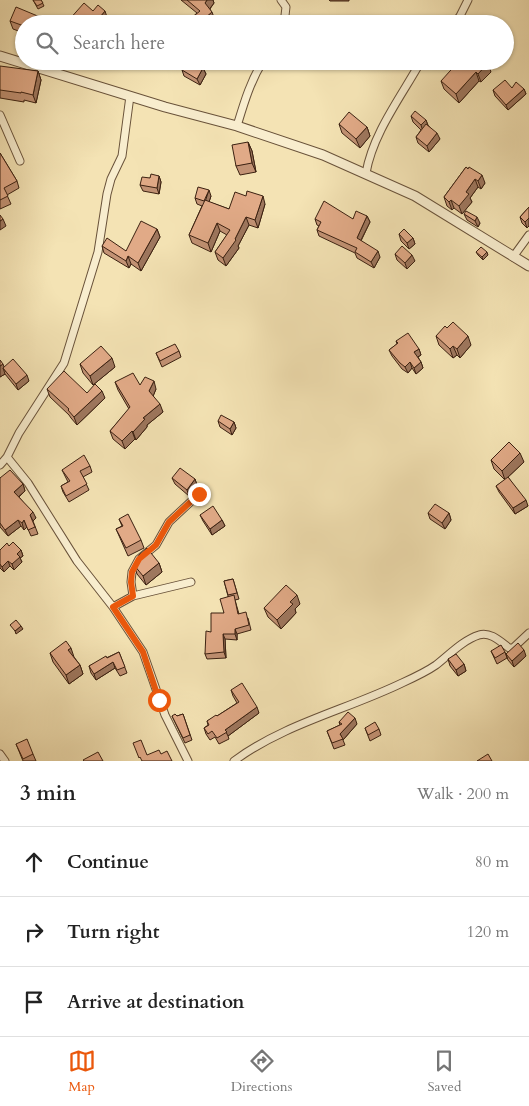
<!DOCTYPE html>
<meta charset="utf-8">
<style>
:root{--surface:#fff;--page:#f2f2f2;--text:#222;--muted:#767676;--line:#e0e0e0;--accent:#ea580c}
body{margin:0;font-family:Cardo,serif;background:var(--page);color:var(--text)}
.stop{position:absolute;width:15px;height:15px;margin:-11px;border:4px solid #ea580c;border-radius:50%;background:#fff}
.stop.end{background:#ea580c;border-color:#fff;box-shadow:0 1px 5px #0008}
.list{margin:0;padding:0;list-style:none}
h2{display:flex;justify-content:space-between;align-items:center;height:65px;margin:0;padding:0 20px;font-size:21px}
h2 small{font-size:16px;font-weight:400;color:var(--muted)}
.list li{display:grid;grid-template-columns:32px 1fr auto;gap:15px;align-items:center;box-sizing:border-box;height:70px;padding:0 20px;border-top:1px solid var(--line)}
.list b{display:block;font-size:19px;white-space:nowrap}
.list em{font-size:16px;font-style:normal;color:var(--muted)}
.icon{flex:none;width:28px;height:28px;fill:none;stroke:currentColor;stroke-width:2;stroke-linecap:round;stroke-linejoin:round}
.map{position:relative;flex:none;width:529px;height:761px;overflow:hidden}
.search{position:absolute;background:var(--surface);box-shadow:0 1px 4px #0004;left:15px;right:15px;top:15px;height:55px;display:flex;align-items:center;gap:12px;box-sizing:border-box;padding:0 18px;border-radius:28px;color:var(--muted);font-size:19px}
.sheet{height:275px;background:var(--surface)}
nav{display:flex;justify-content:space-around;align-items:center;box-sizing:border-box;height:70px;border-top:1px solid var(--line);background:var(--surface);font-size:14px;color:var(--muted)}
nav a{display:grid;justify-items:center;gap:2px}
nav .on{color:var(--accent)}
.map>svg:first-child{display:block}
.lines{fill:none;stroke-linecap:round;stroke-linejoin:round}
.minor-casing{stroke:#69523a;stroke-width:9}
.tertiary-casing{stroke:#69523a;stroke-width:11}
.minor{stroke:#f8edce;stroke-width:7}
.tertiary{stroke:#f8edce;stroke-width:9}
.wall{fill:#c29274;stroke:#3b2111}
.shaded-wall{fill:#9e775e;stroke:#3b2111}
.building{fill:#e1aa87;stroke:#3b2111}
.route{stroke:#ea580c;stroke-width:6}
</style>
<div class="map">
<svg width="529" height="761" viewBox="0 0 529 761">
<rect width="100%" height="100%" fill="#f4e3b4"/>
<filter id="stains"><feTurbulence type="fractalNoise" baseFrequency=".004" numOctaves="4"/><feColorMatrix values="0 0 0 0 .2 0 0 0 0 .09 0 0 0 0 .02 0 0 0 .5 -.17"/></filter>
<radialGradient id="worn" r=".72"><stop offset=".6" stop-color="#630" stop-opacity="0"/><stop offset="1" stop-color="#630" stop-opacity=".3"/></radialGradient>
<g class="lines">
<defs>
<path id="minor" d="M 281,0 L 286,7 L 284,24
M 454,24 L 460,16 L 468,0
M 0,115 L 20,161
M 237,126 C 244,103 250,82 263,61
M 366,173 C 373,133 401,97 421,61
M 513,257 L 529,235
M 7,457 L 28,483 L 77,561 L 113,607 L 143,652 L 165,715 L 188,761
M 0,465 L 7,457 L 19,433 L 64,363 L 98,252 L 107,194 L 111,179 L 122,156 L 130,96
M 133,596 L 131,582 L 132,572 L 139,559 L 156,545 L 169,522 L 199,494
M 113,607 L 133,596 L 191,582
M 0,754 L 5,761
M 234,761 C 284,724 346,710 402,683 C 413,678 426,672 436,665 C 449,655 463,640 479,635 C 490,631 501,642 509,648 L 513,648 L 529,633"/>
<path id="tertiary" d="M 0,56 L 165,107 L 237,126 L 323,155 L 415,196 L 529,266"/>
</defs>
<!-- minor casing -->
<use href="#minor" class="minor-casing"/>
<!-- tertiary casing -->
<use href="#tertiary" class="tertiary-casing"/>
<!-- minor -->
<use href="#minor" class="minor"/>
<!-- tertiary -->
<use href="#tertiary" class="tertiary"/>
</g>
<!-- wall -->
<path class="wall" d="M 33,0 L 41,0 L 44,6 L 38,9 Z
M 181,0 L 213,0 L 214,3 L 210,9 L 215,20 L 210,24 L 191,24 L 189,20 L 197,13 Z
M 329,0 L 349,0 L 349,1 L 330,1 Z
M 10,21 L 52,22 L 53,24 L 24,24 L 24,33 L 13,29 Z
M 468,67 L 491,72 L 481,82 L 479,81 L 459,103 L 444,89 L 441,81 Z
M 0,68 L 38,71 L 41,80 L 36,103 L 24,100 L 24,102 L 0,98 Z
M 203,68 L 206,74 L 200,85 L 184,76 L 182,70 Z
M 512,88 L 524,89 L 526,94 L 508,110 L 495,96 L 493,90 Z
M 411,116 L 426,120 L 428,125 L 440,139 L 429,152 L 418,143 L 416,137 L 421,130 L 413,122 Z
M 339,124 L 367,127 L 370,136 L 360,148 L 342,133 Z
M 248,142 L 252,151 L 256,172 L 240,175 L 236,166 Z
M 0,153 L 17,181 L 19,188 L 7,195 L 11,204 L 0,209 Z
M 466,167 L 485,183 L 481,189 L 478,187 L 470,198 L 472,202 L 462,214 L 454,208 L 452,210 L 447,206 L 444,197 Z
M 159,176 L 161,182 L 159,194 L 143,191 L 140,185 L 150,178 Z
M 211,196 L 209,202 L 229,209 L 265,204 L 258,228 L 249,225 L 238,246 L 239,248 L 226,266 L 218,260 L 215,252 L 227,235 L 220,231 L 211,252 L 192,243 L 189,235 L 202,206 L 197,204 L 195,198 Z
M 529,207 L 527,228 L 522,223 L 520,217 Z
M 464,214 L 480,223 L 478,227 L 467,220 Z
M 367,216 L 370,222 L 361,241 L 380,257 L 374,268 L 357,258 L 355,253 L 319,236 L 317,230 L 319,226 L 317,225 L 315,219 L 353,219 Z
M 157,229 L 160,237 L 141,271 L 131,264 L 129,268 L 104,253 L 102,246 L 126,251 Z
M 399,234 L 413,238 L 415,244 L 409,249 L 401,241 Z
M 476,252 L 488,255 L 483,260 L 478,255 Z
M 395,254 L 415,261 L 407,269 L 397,260 Z
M 436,336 L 471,345 L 460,358 L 457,355 L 453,358 L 439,345 Z
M 396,341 L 419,349 L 421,355 L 418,357 L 421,362 L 423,368 L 416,374 L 412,368 L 408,373 L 402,369 L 392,356 L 389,350 L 397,344 Z
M 179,351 L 181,357 L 162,367 L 156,353 Z
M 0,360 L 4,367 L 29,381 L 18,390 L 5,374 L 0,377 Z
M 80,364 L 115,367 L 93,385 L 83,373 Z
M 115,382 L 140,385 L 156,389 L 153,396 L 163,412 L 147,425 L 147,427 L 136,440 L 135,439 L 125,449 L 113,439 L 110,431 L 129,409 L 118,390 Z
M 47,389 L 87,393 L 105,398 L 77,425 L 71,418 L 69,415 L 50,397 Z
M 218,421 L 234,422 L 236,428 L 232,435 L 220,427 Z
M 491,460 L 524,462 L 508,477 L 528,506 L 515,514 L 499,492 L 496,486 L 505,480 L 494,469 Z
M 90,466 L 92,472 L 83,477 L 89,490 L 69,502 L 63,492 L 61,486 L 68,482 L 62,470 Z
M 0,478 L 23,484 L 25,491 L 19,497 L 36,518 L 33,521 L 38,534 L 31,536 L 27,527 L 24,530 L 21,526 L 8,536 L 0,527 Z
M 172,478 L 195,479 L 197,485 L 189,496 L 175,484 Z
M 428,513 L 449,513 L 451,520 L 445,529 L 430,519 Z
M 200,515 L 222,520 L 225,526 L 212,535 L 203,521 Z
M 119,519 L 141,540 L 144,548 L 128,556 L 116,529 L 122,526 Z
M 9,546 L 21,550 L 23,556 L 20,558 L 22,562 L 14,570 L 10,566 L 4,572 L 0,568 L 0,550 Z
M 159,563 L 162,572 L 146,585 L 137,574 L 134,565 Z
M 233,579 L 239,599 L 235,600 L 239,614 L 248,618 L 251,630 L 237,634 L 237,640 L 225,639 L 226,658 L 207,659 L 205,654 L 211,632 L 224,613 L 228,596 L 224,581 Z
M 300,604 L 295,609 L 296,613 L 281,629 L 268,617 L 264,608 Z
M 491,651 L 505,652 L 507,658 L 497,664 Z
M 119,652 L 127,673 L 120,676 L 115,668 L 96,680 L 91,673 L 89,666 Z
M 50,653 L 74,657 L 80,665 L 83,674 L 69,684 L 53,662 Z
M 506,654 L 526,656 L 514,667 L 508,660 Z
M 448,659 L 464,664 L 466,671 L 458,676 L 450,666 Z
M 231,690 L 259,713 L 228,736 L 229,739 L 219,744 L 215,737 L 210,740 L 206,734 L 204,728 L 208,725 L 207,721 L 217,716 L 237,703 L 233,696 Z
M 183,714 L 192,740 L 185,743 L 172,716 L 177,716 Z
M 339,722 L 357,724 L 343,740 L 345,745 L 334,749 L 327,731 L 340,725 Z
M 365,728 L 379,729 L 381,735 L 370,741 Z
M 16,744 L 33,754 L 36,761 L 23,761 Z"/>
<!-- shaded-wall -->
<path class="shaded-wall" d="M 207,0 L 213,0 L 214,3 L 208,11 L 205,3 Z
M 105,11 L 108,20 L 105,24 L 94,24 Z
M 212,12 L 215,20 L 210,24 L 198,24 Z
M 488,63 L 491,72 L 481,82 L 478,74 Z
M 203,68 L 206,74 L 200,85 L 197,79 Z
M 38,71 L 41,80 L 36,103 L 33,95 Z
M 476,72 L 479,81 L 459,103 L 456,94 Z
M 524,89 L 526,94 L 508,110 L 506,105 Z
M 426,120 L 428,126 L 423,132 L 421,125 Z
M 367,127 L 370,136 L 360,148 L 356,139 Z
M 437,133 L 440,139 L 429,152 L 427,146 Z
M 248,142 L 252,151 L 256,172 L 252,163 Z
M 482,175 L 485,183 L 481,189 L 478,181 Z
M 159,176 L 161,182 L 159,194 L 157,188 Z
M 475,179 L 478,187 L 470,198 L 472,202 L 462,214 L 459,206 L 466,192 Z
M 209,190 L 211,196 L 207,208 L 205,202 Z
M 263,196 L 265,204 L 258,228 L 255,220 Z
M 451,200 L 454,208 L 452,210 L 449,202 Z
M 367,216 L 370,222 L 359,244 L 357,238 Z
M 246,217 L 249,225 L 238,246 L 239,248 L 226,266 L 223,258 L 235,239 Z
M 477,217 L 480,223 L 478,227 L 475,221 Z
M 529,218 L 529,226 L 527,228 L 525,222 Z
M 3,219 L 6,226 L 0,230 L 0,221 Z
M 217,223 L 220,231 L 211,252 L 208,243 Z
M 157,229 L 160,237 L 141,271 L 138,263 Z
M 413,238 L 415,244 L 409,249 L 407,243 Z
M 378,251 L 380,257 L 374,268 L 371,262 Z
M 487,252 L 488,255 L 483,260 L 482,257 Z
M 412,255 L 415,261 L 407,269 L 405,263 Z
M 128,256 L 131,264 L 129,268 L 126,261 Z
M 468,336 L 471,345 L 460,358 L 457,349 Z
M 453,346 L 457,355 L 453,358 L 450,349 Z
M 419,349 L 421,355 L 416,358 L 414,352 Z
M 112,358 L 115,367 L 93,385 L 90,376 Z
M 410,362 L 412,368 L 408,373 L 405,367 Z
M 421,362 L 423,368 L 416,374 L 414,368 Z
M 3,364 L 6,372 L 3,368 L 5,374 L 0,377 L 0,366 Z
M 27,375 L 29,381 L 18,390 L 16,384 Z
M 154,381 L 156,389 L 152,399 L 149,391 Z
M 102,391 L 105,398 L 77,425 L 74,417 Z
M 160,404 L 163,412 L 147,425 L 147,427 L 136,440 L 133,432 L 143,418 Z
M 234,422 L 236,428 L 232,435 L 230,429 Z
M 132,431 L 135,439 L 125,449 L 122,441 Z
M 520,453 L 524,462 L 505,480 L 502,471 Z
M 195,479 L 197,485 L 189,496 L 187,490 Z
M 23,484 L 25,491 L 17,498 L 14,492 Z
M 526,500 L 528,506 L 515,514 L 513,508 Z
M 33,512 L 36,518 L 33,521 L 30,515 Z
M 449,513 L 451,520 L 445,529 L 442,523 Z
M 18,520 L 21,526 L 8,536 L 5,530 Z
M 24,520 L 27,527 L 24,530 L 22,523 Z
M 222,520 L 225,526 L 212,535 L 210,529 Z
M 21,550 L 23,556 L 20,558 L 22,562 L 14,570 L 12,564 L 17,554 Z
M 8,561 L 10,566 L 4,572 L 2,567 Z
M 159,563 L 162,572 L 146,585 L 143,576 Z
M 297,595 L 300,604 L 295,609 L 296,613 L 281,629 L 277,620 L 290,602 Z
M 21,626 L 23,629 L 16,634 L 15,631 Z
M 235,629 L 237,634 L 237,640 L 235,634 Z
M 223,634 L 225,639 L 226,658 L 224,652 Z
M 71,648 L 74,657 L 72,659 L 68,650 Z
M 524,650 L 526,656 L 514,667 L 512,661 Z
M 113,662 L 115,668 L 96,680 L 94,674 Z
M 464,664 L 466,671 L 458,676 L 456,670 Z
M 80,665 L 83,674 L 69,684 L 66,675 Z
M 257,707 L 259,713 L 228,736 L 225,730 Z
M 355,718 L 357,724 L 343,740 L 340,734 Z"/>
<!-- building -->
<path class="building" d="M 33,0 L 41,0 L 43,3 L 37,6 Z
M 187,0 L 207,0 L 205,3 L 212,12 L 198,24 L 193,24 L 189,20 L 200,11 Z
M 84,3 L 93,11 L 98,5 L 105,11 L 94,24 L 71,24 L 68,21 Z
M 16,7 L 52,22 L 52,24 L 24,24 L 24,26 L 10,21 Z
M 187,61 L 191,61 L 203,68 L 197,79 L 182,70 Z
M 459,61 L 461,61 L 468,67 L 473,61 L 486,61 L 488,63 L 478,74 L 476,72 L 456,94 L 441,81 Z
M 0,66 L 38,71 L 33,95 L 21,92 L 21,93 L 0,90 Z
M 505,80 L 512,88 L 516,82 L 524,89 L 506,105 L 493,90 Z
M 415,111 L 426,120 L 421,125 L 411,116 Z
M 349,112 L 367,127 L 356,139 L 339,124 Z
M 426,124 L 437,133 L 427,146 L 416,137 Z
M 248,142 L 252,163 L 236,166 L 232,145 Z
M 0,153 L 17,181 L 4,188 L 8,196 L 0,200 Z
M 466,167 L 468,169 L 469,167 L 482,175 L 478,181 L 475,179 L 466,192 L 469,194 L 459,206 L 451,200 L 449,202 L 444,197 Z
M 151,174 L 159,176 L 157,188 L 140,185 L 142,177 L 150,178 Z
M 198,187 L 209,190 L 204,201 L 195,198 Z
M 247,191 L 263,196 L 255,220 L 246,217 L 235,239 L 236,240 L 223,258 L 215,252 L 230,230 L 217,223 L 208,243 L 189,235 L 205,200 L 229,209 L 235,192 L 246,196 Z
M 324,201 L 353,219 L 356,211 L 367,216 L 357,238 L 378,251 L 371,262 L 355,252 L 357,248 L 317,230 L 321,222 L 315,219 Z
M 529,207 L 529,218 L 525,222 L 520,217 Z
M 466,211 L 477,217 L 475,221 L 464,214 Z
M 0,215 L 3,219 L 0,221 Z
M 141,221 L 157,229 L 138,263 L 128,256 L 126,261 L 102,246 L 107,238 L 126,251 Z
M 404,229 L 413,238 L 407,243 L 399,234 Z
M 402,246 L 412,255 L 405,263 L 395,254 Z
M 481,247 L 487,252 L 482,257 L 476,252 Z
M 453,322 L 468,336 L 457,349 L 453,346 L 450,349 L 436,336 L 445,326 L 447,328 Z
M 408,333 L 419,349 L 414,352 L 421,362 L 414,368 L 410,362 L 405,367 L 400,363 L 389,350 L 398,343 L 396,341 Z
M 175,344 L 179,351 L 160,361 L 156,353 Z
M 101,346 L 112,358 L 90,376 L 80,364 Z
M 13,359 L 27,375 L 16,384 L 3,368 Z
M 0,360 L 3,364 L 0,366 Z
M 64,371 L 87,393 L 95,384 L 102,391 L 74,417 L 68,410 L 69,409 L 47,389 Z
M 133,373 L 140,385 L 145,377 L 154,381 L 149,391 L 160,404 L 143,418 L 145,419 L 133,432 L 132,431 L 122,441 L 110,431 L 130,407 L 115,382 Z
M 221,415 L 234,422 L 230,429 L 218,421 Z
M 509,442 L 520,453 L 502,471 L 491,460 Z
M 84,455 L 90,466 L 80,471 L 87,484 L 66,496 L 61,486 L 70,481 L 62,470 Z
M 180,468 L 195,479 L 187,490 L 172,478 Z
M 10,470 L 23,484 L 14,492 L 33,512 L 30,515 L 35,527 L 28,530 L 24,520 L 22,523 L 18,520 L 5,530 L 0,523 L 0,478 Z
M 508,477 L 526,500 L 513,508 L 496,486 Z
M 435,504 L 449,513 L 442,523 L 428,513 Z
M 213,506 L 222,520 L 210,529 L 200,515 Z
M 128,514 L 141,540 L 126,548 L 116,529 L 123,526 L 119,519 Z
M 13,542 L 21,550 L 17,554 L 20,557 L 12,564 L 8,561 L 2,567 L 0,564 L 0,550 L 7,543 L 9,546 Z
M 147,548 L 159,563 L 143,576 L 134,565 L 139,555 Z
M 233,579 L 237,593 L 228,595 L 224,581 Z
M 286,585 L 297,595 L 290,602 L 293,604 L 277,620 L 264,608 Z
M 234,595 L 238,614 L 246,612 L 249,625 L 235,629 L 235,634 L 223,634 L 224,652 L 205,654 L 206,631 L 211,632 L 211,613 L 224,613 L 220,599 Z
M 16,620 L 21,626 L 15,631 L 10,625 Z
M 66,641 L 71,648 L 68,650 L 80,665 L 66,675 L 50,653 Z
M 518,643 L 524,650 L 512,661 L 506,654 Z
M 501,645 L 505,652 L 495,658 L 491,651 Z
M 119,652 L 125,667 L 117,670 L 113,662 L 94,674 L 89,666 L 106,656 L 107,658 Z
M 456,654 L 464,664 L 456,670 L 448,659 Z
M 242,683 L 257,707 L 225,730 L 227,732 L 217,738 L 212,731 L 208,734 L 204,728 L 209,725 L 207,721 L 216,715 L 217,716 L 239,702 L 231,690 Z
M 348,712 L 355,718 L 340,734 L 343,739 L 332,743 L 327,731 L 342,724 L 339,722 Z
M 175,714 L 177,716 L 183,714 L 190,735 L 183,738 L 172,716 Z
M 375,722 L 379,729 L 368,735 L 365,728 Z
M 27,739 L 33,754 L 23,759 L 16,744 Z
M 141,740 L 147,755 L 159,750 L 161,754 L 167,751 L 172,761 L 142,761 L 140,757 L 139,758 L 133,743 Z
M 98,752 L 103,761 L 84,761 L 83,760 Z
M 488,754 L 492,761 L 477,761 Z"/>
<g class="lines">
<!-- route -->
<path class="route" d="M 159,700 L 143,652 L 113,607 L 133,596 L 131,582 L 132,572 L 139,559 L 156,545 L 169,522 L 199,494"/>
</g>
<rect width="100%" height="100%" filter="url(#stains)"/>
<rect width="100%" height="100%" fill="url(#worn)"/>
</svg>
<div class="stop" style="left:159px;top:700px"></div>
<div class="stop end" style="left:199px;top:494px"></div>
<div class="search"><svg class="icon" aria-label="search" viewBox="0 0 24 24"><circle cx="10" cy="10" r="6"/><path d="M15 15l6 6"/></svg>Search here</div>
</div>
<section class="sheet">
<h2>3 min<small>Walk · 200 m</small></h2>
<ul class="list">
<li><svg class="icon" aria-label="ahead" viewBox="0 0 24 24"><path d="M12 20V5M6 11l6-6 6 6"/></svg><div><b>Continue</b></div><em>80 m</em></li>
<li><svg class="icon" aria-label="right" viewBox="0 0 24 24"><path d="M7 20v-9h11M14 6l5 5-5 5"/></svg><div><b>Turn right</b></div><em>120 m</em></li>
<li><svg class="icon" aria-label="arrive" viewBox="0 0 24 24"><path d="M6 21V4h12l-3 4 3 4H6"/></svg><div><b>Arrive at destination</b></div></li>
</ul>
</section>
<nav>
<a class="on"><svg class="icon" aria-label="map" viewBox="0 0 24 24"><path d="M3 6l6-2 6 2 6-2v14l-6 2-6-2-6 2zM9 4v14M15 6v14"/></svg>Map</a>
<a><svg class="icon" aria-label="directions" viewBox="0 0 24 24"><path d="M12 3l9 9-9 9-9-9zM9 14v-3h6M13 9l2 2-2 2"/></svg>Directions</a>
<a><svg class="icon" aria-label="saved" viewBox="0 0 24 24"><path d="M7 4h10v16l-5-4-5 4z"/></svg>Saved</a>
</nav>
